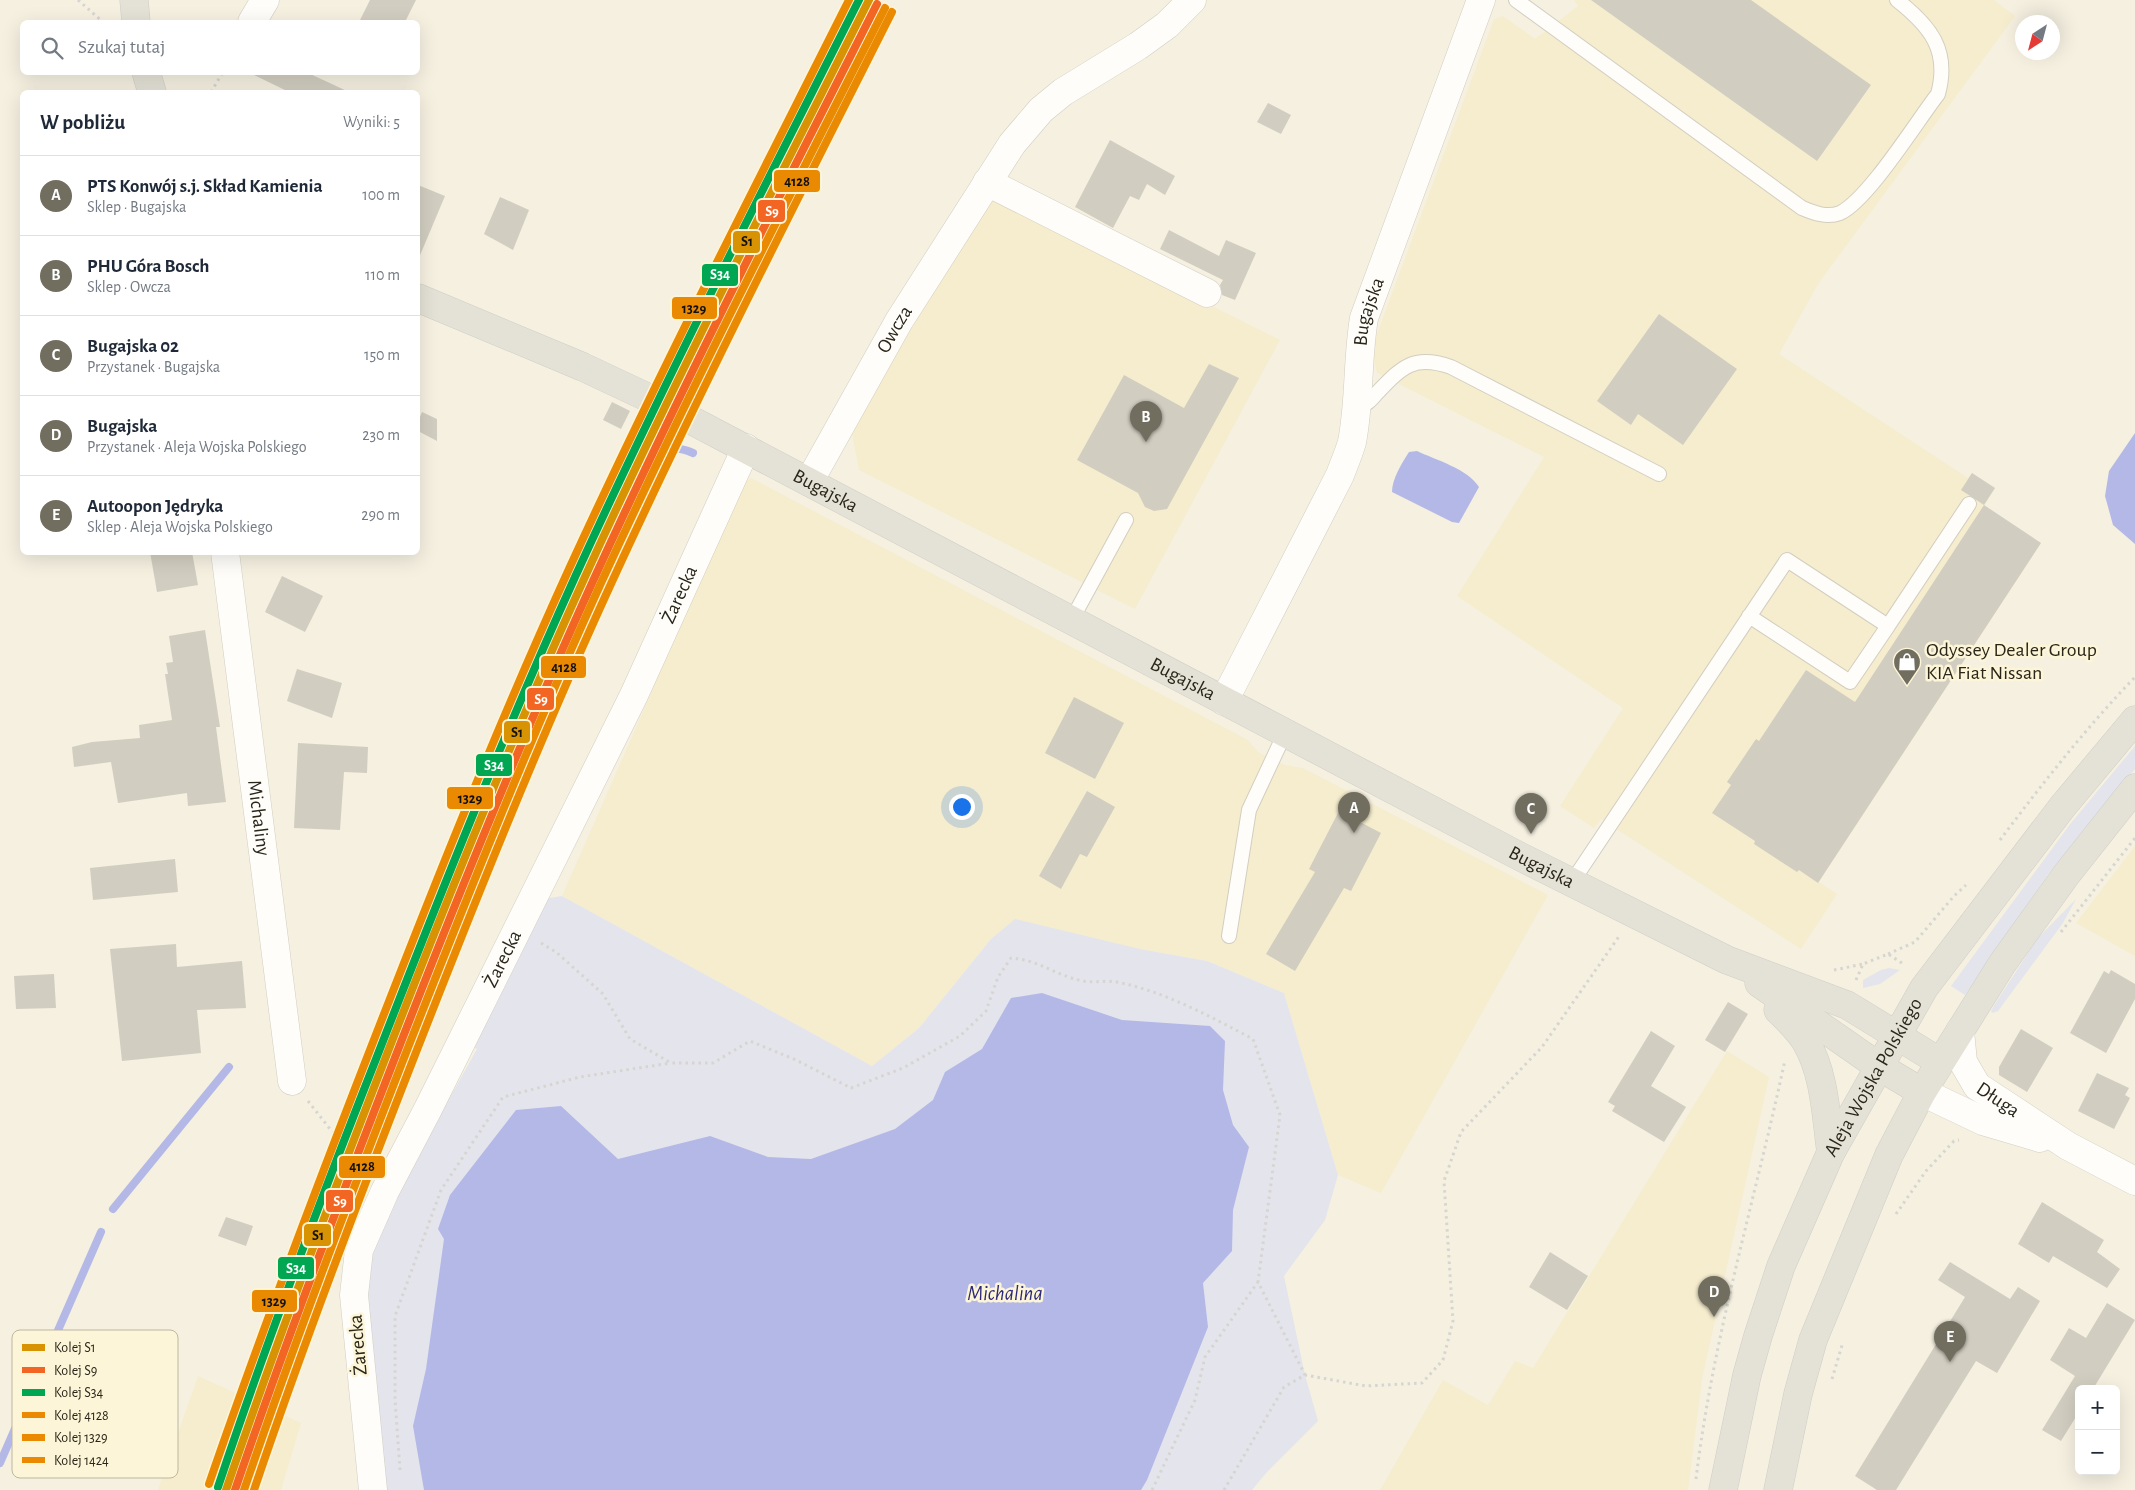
<!DOCTYPE html>
<html lang="pl">
<meta charset="utf-8">
<style>
:root{--surface:#fff;--page:#f2f2f3;--text:#1f2937;--muted:#747a83;--line:#e0e1e3;--accent:#716d5f}
body{margin:0;font-family:"Alegreya Sans",sans-serif;background:var(--page);color:var(--text)}
.controls{position:absolute;right:15px;bottom:15px;display:grid;overflow:hidden;border-radius:8px;box-shadow:0 5px 20px #0002}
.controls button{width:45px;height:45px;display:grid;place-items:center;padding:0;border:0;border-bottom:1px solid var(--line);background:var(--surface);color:var(--text);font:25px sans-serif}
.compass{position:absolute;left:2015px;top:15px;width:45px;height:45px;border-radius:50%;background:var(--surface);box-shadow:0 5px 20px #0002;rotate:216deg}
.you{position:absolute;left:961px;top:806px;width:18px;height:18px;margin:-12px;border:4px solid #fff;border-radius:50%;background:#1a73e8;box-shadow:0 0 0 8px #1a73e833}
.badge{display:grid;place-items:center;width:32px;height:32px;border-radius:50%;background:var(--accent);color:#fff;font-size:16px;font-weight:700}
.pin{position:absolute;translate:-50% -41px;filter:drop-shadow(0 1px 2px #0008)}
.pin::after{content:'';position:absolute;top:26px;width:18px;height:15px;background:inherit;clip-path:polygon(0 0,100% 0,50% 100%)}
.list{margin:0;padding:0;list-style:none}
h2{display:flex;justify-content:space-between;align-items:center;height:65px;margin:0;padding:0 20px;font-size:21px}
h2 small{font-size:16px;font-weight:400;color:var(--muted)}
.list li{display:grid;grid-template-columns:32px 1fr auto;gap:15px;align-items:center;box-sizing:border-box;height:80px;padding:0 20px;border-top:1px solid var(--line)}
.list b{display:block;font-size:19px;white-space:nowrap}
.list p{margin:0;font-size:16px;white-space:nowrap;color:var(--muted)}
.list em{font-size:16px;font-style:normal;color:var(--muted)}
.icon{flex:none;width:28px;height:28px;fill:none;stroke:currentColor;stroke-width:2;stroke-linecap:round;stroke-linejoin:round}
.map{position:relative;flex:none;width:2135px;height:1490px;overflow:hidden}
.search{position:absolute;background:var(--surface);box-shadow:0 5px 20px #0002;left:20px;top:20px;width:400px;height:55px;display:flex;align-items:center;gap:12px;box-sizing:border-box;padding:0 18px;border-radius:8px;color:var(--muted);font-size:19px}
.panel{position:absolute;background:var(--surface);box-shadow:0 5px 20px #0002;left:20px;top:90px;width:400px;height:465px;border-radius:8px}
.map>svg:first-child{display:block}
.built{fill:#f6edce}
.green{fill:#e4e4ed}
.water{fill:#b4b8e6}
.lines{fill:none;stroke-linecap:round;stroke-linejoin:round}
.stream{stroke:#b4b8e6;stroke-width:8}
.building{fill:#d1cdc0}
.lane-casing{stroke:#d2cec0;stroke-width:16}
.street-casing{stroke:#d2cec0;stroke-width:29}
.primary-casing{stroke:#d0cec6;stroke-width:29}
.path{stroke:#d6d5d0;stroke-width:3;stroke-dasharray:2.5 4;stroke-linecap:butt}
.lane{stroke:#fefdfa;stroke-width:14}
.street{stroke:#fefdfa;stroke-width:28}
.primary{stroke:#e4e2d6;stroke-width:28}
.rail-1-casing{stroke:#fdf5d8;stroke-width:11}
.rail-2-casing{stroke:#fdf5d8;stroke-width:11}
.rail-3-casing{stroke:#fdf5d8;stroke-width:11}
.rail-4-casing{stroke:#fdf5d8;stroke-width:11}
.rail-5-casing{stroke:#fdf5d8;stroke-width:11}
.rail-6-casing{stroke:#fdf5d8;stroke-width:11}
.rail-1{stroke:#d89304;stroke-width:8}
.rail-2{stroke:#f26522;stroke-width:8}
.rail-3{stroke:#00a651;stroke-width:8}
.rail-4{stroke:#ea8a02;stroke-width:8}
.rail-5{stroke:#ea8a02;stroke-width:8}
.rail-6{stroke:#ea8a02;stroke-width:8}
.labels{text-anchor:middle;dominant-baseline:central;stroke-width:5;stroke-linejoin:round;paint-order:stroke}
.street-label{font-size:20px;fill:#2a2619;stroke:#fdf5d8}
.poi-label{font-size:20px;fill:#2a2619;stroke:#fdf5d8;text-anchor:start}
.water-label{font-size:21px;font-style:italic;fill:#2b2779;stroke:#fdf5d8}
.key{fill:#fdf5d8;stroke:#beb79f;stroke-width:1}
.key-label{font-size:14px;fill:#2a2619}
.line-badge{stroke:#fdf5d8;stroke-width:2}
.badge-label{font-size:14px;text-anchor:middle;font-weight:bold;fill:#fff}
.pale-badge-label{font-size:14px;text-anchor:middle;font-weight:bold;fill:#111}
</style>
<div class="map">
<svg width="2135" height="1490" viewBox="0 0 2135 1490">
<rect width="100%" height="100%" fill="#f5f0e0"/>
<!-- built -->
<path class="built" d="M 1574,0 L 1994,0 L 2015,16 L 1818,284 L 1779,354 L 1968,478 L 1972,473 L 1995,488 L 1984,506 L 2041,543 L 1819,882 L 1837,894 L 1801,949 L 1601,819 L 1594,828 L 1560,806 L 1623,708 L 1457,596 L 1544,457 L 1377,373 L 1371,350 L 1494,19 L 1503,16 L 1535,39 L 1578,6 Z
M 1001,200 L 1280,340 L 1135,609 L 859,470 L 851,428 L 987,205 L 994,201 Z
M 751,478 L 1248,740 L 1258,752 L 1285,765 L 1303,768 L 1548,895 L 1381,1193 L 1338,1175 L 1284,993 L 1207,961 L 1140,949 L 991,939 L 919,1028 L 872,1066 L 562,896 L 743,484 Z
M 2135,846 L 2135,956 L 2076,923 Z
M 1727,1051 L 1769,1077 L 1702,1379 L 1688,1490 L 1380,1490 L 1443,1380 L 1488,1405 L 1515,1361 L 1533,1368 Z
M 198,1376 L 301,1423 L 281,1490 L 158,1490 Z"/>
<!-- green -->
<path class="green" d="M 2135,746 L 2135,769 L 2049,873 L 1965,995 L 1951,986 L 2071,823 Z
M 562,896 L 872,1066 L 919,1028 L 991,939 L 1015,919 L 1140,949 L 1207,961 L 1284,993 L 1338,1175 L 1325,1220 L 1284,1276 L 1305,1375 L 1318,1421 L 1267,1472 L 1252,1490 L 380,1490 L 366,1261 L 396,1194 L 477,1049 L 462,1041 L 532,901 Z
M 2076,899 L 2063,923 L 1998,1011 L 1992,1013 L 1991,1011 L 1995,1004 L 2037,939 Z
M 1889,968 L 1900,970 L 1880,984 L 1863,988 L 1863,980 L 1881,970 Z"/>
<!-- water -->
<path class="water" d="M 2135,433 L 2135,544 L 2113,525 L 2105,496 L 2109,471 Z
M 1417,451 C 1436,460 1468,469 1479,487 L 1459,523 L 1452,522 L 1392,492 C 1392,479 1402,463 1409,452 Z
M 1042,993 L 1122,1020 L 1210,1026 L 1225,1041 L 1223,1090 L 1233,1125 L 1249,1147 L 1233,1210 L 1232,1251 L 1203,1283 L 1208,1327 L 1147,1480 L 1141,1490 L 424,1490 L 413,1426 L 426,1369 L 444,1239 L 438,1229 L 450,1195 L 516,1110 L 561,1106 L 618,1159 L 710,1136 L 768,1157 L 811,1159 L 895,1129 L 933,1100 L 945,1072 L 982,1049 L 1011,998 Z"/>
<g class="lines">
<!-- stream -->
<path class="stream" d="M 367,1150 C 433,976 501,803 577,633 C 603,574 631,516 657,458 C 668,446 680,447 693,453
M 113,1209 L 229,1067
M 0,1463 L 101,1232
M 247,1490 L 330,1247 L 364,1158"/>
</g>
<!-- building -->
<path class="building" d="M 370,0 L 416,0 L 405,22 L 359,22 Z
M 1591,0 L 1751,0 L 1871,85 L 1817,161 Z
M 248,72 L 306,72 L 349,92 L 289,92 Z
M 1268,103 L 1291,115 L 1281,134 L 1257,122 Z
M 1110,140 L 1175,176 L 1165,195 L 1147,184 L 1139,200 L 1130,196 L 1113,228 L 1075,207 Z
M 418,185 L 445,196 L 418,260 Z
M 500,197 L 529,210 L 513,250 L 484,234 Z
M 1169,230 L 1219,256 L 1226,240 L 1256,253 L 1235,300 L 1222,295 L 1220,285 L 1223,280 L 1160,249 Z
M 1659,314 L 1737,369 L 1683,445 L 1638,414 L 1631,425 L 1597,401 Z
M 1209,364 L 1239,378 L 1167,509 L 1154,511 L 1145,507 L 1138,493 L 1077,460 L 1124,375 L 1184,408 Z
M 612,402 L 630,411 L 621,429 L 603,420 Z
M 422,412 L 437,419 L 437,441 L 418,431 L 418,422 Z
M 1972,473 L 1995,488 L 1984,505 L 1961,490 Z
M 1984,505 L 2041,543 L 1818,883 L 1799,870 L 1797,872 L 1754,844 L 1755,841 L 1712,813 L 1731,785 L 1727,782 L 1756,739 L 1759,741 L 1806,670 L 1855,702 Z
M 150,552 L 192,552 L 198,585 L 157,592 Z
M 282,576 L 323,596 L 305,632 L 265,612 Z
M 205,630 L 220,727 L 216,727 L 226,802 L 188,806 L 187,793 L 118,803 L 111,762 L 74,767 L 72,747 L 92,742 L 140,738 L 139,725 L 172,720 L 165,674 L 168,674 L 166,663 L 173,662 L 169,636 Z
M 297,669 L 342,683 L 332,718 L 287,701 Z
M 1074,697 L 1124,723 L 1095,779 L 1045,753 Z
M 298,743 L 368,747 L 367,773 L 344,772 L 340,830 L 294,828 Z
M 1087,791 L 1115,807 L 1087,857 L 1080,854 L 1061,889 L 1039,876 Z
M 1339,811 L 1381,833 L 1351,891 L 1344,888 L 1295,971 L 1266,954 L 1315,872 L 1309,869 Z
M 175,859 L 178,892 L 93,900 L 90,868 Z
M 176,944 L 177,967 L 242,961 L 246,1008 L 197,1010 L 201,1053 L 122,1061 L 110,949 Z
M 2111,970 L 2135,984 L 2135,999 L 2106,1053 L 2070,1033 L 2104,971 L 2109,974 Z
M 54,974 L 56,1008 L 16,1009 L 14,976 Z
M 1728,1002 L 1748,1014 L 1725,1052 L 1705,1040 Z
M 2021,1029 L 2053,1048 L 2027,1092 L 1999,1075 L 1999,1067 Z
M 1651,1031 L 1675,1046 L 1651,1086 L 1686,1107 L 1664,1142 L 1612,1111 L 1615,1106 L 1608,1102 Z
M 2097,1073 L 2129,1088 L 2125,1095 L 2130,1098 L 2114,1129 L 2078,1111 Z
M 2042,1202 L 2104,1240 L 2097,1252 L 2120,1269 L 2107,1288 L 2053,1256 L 2049,1263 L 2018,1244 Z
M 226,1217 L 253,1226 L 246,1246 L 218,1236 Z
M 1550,1252 L 1588,1276 L 1567,1310 L 1529,1287 Z
M 1950,1262 L 2010,1299 L 2018,1287 L 2040,1301 L 1997,1373 L 1976,1361 L 1896,1490 L 1877,1490 L 1855,1476 L 1965,1297 L 1938,1280 Z
M 2107,1303 L 2135,1320 L 2093,1389 L 2079,1389 L 2079,1412 L 2061,1441 L 2042,1430 L 2075,1376 L 2050,1360 L 2069,1328 L 2086,1338 Z"/>
<g class="lines">
<defs>
<path id="lane" d="M 1516,0 L 1802,208 C 1814,213 1827,218 1840,213 C 1868,200 1917,121 1938,94 C 1950,50 1930,26 1897,0
M 1357,406 C 1366,406 1371,400 1376,394 C 1402,367 1413,354 1451,367 L 1659,474
M 1071,621 L 1126,520
M 1888,626 L 1969,504
M 1572,882 L 1787,560 L 1888,626 L 1850,682 L 1749,616
M 1229,936 L 1249,810 L 1285,733"/>
<g id="street">
<path d="M 252,22 L 265,0"/>
<path d="M 987,182 L 1207,293"/>
<path id="s1" d="M 809,482 L 899,321 L 1012,144 L 1041,110 L 1063,92 L 1138,46 L 1167,25 L 1192,0"/>
<path id="s2" d="M 225,552 L 292,1081"/>
<path id="s3" d="M 1224,701 L 1340,475 C 1344,464 1349,453 1352,442 C 1360,401 1357,359 1364,318 L 1481,0"/>
<path id="s4" d="M 1960,1031 L 1963,1062 L 1977,1086 L 2068,1146 L 2135,1181"/>
<path d="M 1922,1092 L 1983,1121 L 2040,1138"/>
<path id="s5" d="M 373,1490 L 354,1295 L 359,1250 L 385,1191 L 428,1109 L 634,695 L 746,448"/>
</g>
<g id="primary">
<path d="M 134,0 L 136,22"/>
<path d="M 146,72 L 152,92"/>
<path id="s6" d="M 418,298 L 583,367 L 651,399 L 1519,856 L 1727,960 L 1847,1005 L 1940,1062"/>
<path d="M 1759,983 L 1878,1066 L 1922,1092"/>
<path d="M 1778,1010 C 1788,1020 1799,1030 1806,1042 C 1825,1074 1826,1117 1831,1152"/>
<path id="s7" d="M 1723,1490 L 1747,1375 L 1758,1336 L 1781,1266 L 1831,1152 L 1924,988 L 2063,806 L 2135,720"/>
<path d="M 1778,1490 L 1798,1394 L 1813,1340 L 1889,1155 L 1922,1092 L 2002,964 L 2066,875 L 2135,788"/>
</g>
</defs>
<!-- lane casing -->
<use href="#lane" class="lane-casing"/>
<!-- street casing -->
<use href="#street" class="street-casing"/>
<!-- primary casing -->
<use href="#primary" class="primary-casing"/>
<!-- path -->
<path class="path" d="M 78,0 L 103,22
M 211,92 L 223,72
M 2000,840 C 2042,784 2086,728 2135,677
M 2061,932 L 2135,838
M 541,943 L 556,952 L 603,994 L 630,1039 L 671,1063 L 713,1063 L 750,1041 L 796,1060 L 851,1088 L 903,1068 L 960,1036 L 986,1011 L 998,977 L 1011,958 C 1039,960 1057,976 1083,981 C 1094,983 1106,980 1117,982 C 1166,992 1209,1016 1253,1039 L 1280,1115 L 1258,1282 L 1305,1375
M 1888,954 L 1915,942 L 1954,896 L 1966,885
M 1834,970 L 1863,964
M 1856,980 L 1863,964 L 1888,954 L 1905,965
M 308,1101 L 330,1129 L 371,1160
M 1896,1214 L 1926,1171 L 1954,1141 L 1959,1140
M 1832,1379 L 1843,1342
M 400,1470 L 395,1400 L 395,1316 L 441,1190 L 503,1097 L 580,1077 L 671,1063
M 1696,1479 C 1713,1337 1755,1200 1785,1060
M 1152,1490 L 1195,1400 L 1205,1357 L 1258,1282
M 1224,1490 L 1284,1387 L 1305,1375 L 1366,1386 L 1422,1383 L 1443,1360 L 1453,1321 L 1444,1181 L 1461,1132 L 1542,1047 L 1620,935"/>
<!-- lane -->
<use href="#lane" class="lane"/>
<!-- street -->
<use href="#street" class="street"/>
<!-- primary -->
<use href="#primary" class="primary"/>
<defs>
<path id="rail-1" d="M 226,1490 C 276,1343 331,1198 387,1054 C 449,894 513,735 584,579 C 673,383 772,192 869,0"/>
<path id="rail-2" d="M 235,1490 C 285,1343 340,1199 396,1055 C 458,895 522,737 593,581 C 682,386 780,195 877,4"/>
<path id="rail-3" d="M 218,1487 C 266,1343 320,1201 376,1059 C 439,897 503,736 575,577 C 664,382 762,191 859,0"/>
<path id="rail-4" d="M 244,1490 C 293,1346 347,1205 402,1063 C 465,902 529,741 601,583 C 690,389 788,199 885,8"/>
<path id="rail-5" d="M 209,1484 C 259,1338 314,1194 370,1050 C 433,888 497,727 569,569 C 657,377 754,189 849,0"/>
<path id="rail-6" d="M 254,1490 C 302,1347 356,1206 411,1065 C 474,904 538,743 610,586 C 699,392 796,202 892,12"/>
</defs>
<!-- rail-1 casing -->
<use href="#rail-1" class="rail-1-casing"/>
<!-- rail-2 casing -->
<use href="#rail-2" class="rail-2-casing"/>
<!-- rail-3 casing -->
<use href="#rail-3" class="rail-3-casing"/>
<!-- rail-4 casing -->
<use href="#rail-4" class="rail-4-casing"/>
<!-- rail-5 casing -->
<use href="#rail-5" class="rail-5-casing"/>
<!-- rail-6 casing -->
<use href="#rail-6" class="rail-6-casing"/>
<!-- rail-1 -->
<use href="#rail-1" class="rail-1"/>
<!-- rail-2 -->
<use href="#rail-2" class="rail-2"/>
<!-- rail-3 -->
<use href="#rail-3" class="rail-3"/>
<!-- rail-4 -->
<use href="#rail-4" class="rail-4"/>
<!-- rail-5 -->
<use href="#rail-5" class="rail-5"/>
<!-- rail-6 -->
<use href="#rail-6" class="rail-6"/>
</g>
<!-- icons -->
<defs>
<symbol id="shop-pin" viewBox="-11 -11 22 30"><path d="M0 17L-7.5 6A9.5 9.5 0 1 1 7.5 6Z" fill="#716d5f" stroke="#fdf5d8"/><path d="M-5-2.5h2.3a2.7 3.5 0 0 1 5.4 0H5L5.5 6h-11ZM-1.5-2.5h3a1.5 2.3 0 0 0-3 0Z" fill="#fff"/></symbol>
</defs>
<g fill-rule="evenodd">
<use href="#shop-pin" x="1891" y="646" width="32" height="43"/>
</g>
<g class="labels">
<!-- street labels -->
<g class="street-label">
<text stroke="none"><textPath href="#s3" startOffset="421">Bugajska</textPath></text>
<text stroke="none"><textPath href="#s1" startOffset="175">Owcza</textPath></text>
<text stroke="none"><textPath href="#s6" startOffset="451">Bugajska</textPath></text>
<text stroke="none"><textPath href="#s5" startOffset="971">Żarecka</textPath></text>
<text stroke="none"><textPath href="#s6" startOffset="855">Bugajska</textPath></text>
<text stroke="none"><textPath href="#s2" startOffset="268">Michaliny</textPath></text>
<text stroke="none"><textPath href="#s6" startOffset="1260">Bugajska</textPath></text>
<text stroke="none"><textPath href="#s5" startOffset="566">Żarecka</textPath></text>
<text stroke="none"><textPath href="#s7" startOffset="442">Aleja Wojska Polskiego</textPath></text>
<text stroke="none"><textPath href="#s4" startOffset="84">Długa</textPath></text>
<text transform="translate(358 1345) rotate(-95)">Żarecka</text>
</g>
<!-- poi labels -->
<g class="poi-label">
<text x="1926" y="650">Odyssey Dealer Group<tspan x="1926" dy="23">KIA Fiat Nissan</tspan></text>
</g>
<!-- water labels -->
<g class="water-label">
<text x="1005" y="1293">Michalina</text>
</g>
</g>
<!-- legend -->
<rect x="12" y="1330" width="166" height="148" rx="8" class="key"/>
<rect x="22" y="1344" width="23" height="7" fill="#d89304"/>
<rect x="22" y="1367" width="23" height="6" fill="#f26522"/>
<rect x="22" y="1389" width="23" height="7" fill="#00a651"/>
<rect x="22" y="1412" width="23" height="6" fill="#ea8a02"/>
<rect x="22" y="1434" width="23" height="7" fill="#ea8a02"/>
<rect x="22" y="1457" width="23" height="6" fill="#ea8a02"/>
<g class="key-label">
<text x="54" y="1352">Kolej S1</text>
<text x="54" y="1375">Kolej S9</text>
<text x="54" y="1397">Kolej S34</text>
<text x="54" y="1420">Kolej 4128</text>
<text x="54" y="1442">Kolej 1329</text>
<text x="54" y="1465">Kolej 1424</text>
</g>
<g class="line-badge">
<rect x="773" y="169" width="48" height="24" rx="5" fill="#ea8a02"/>
<rect x="757" y="199" width="29" height="24" rx="5" fill="#f26522"/>
<rect x="732" y="230" width="29" height="24" rx="5" fill="#d89304"/>
<rect x="701" y="263" width="38" height="24" rx="5" fill="#00a651"/>
<rect x="671" y="296" width="47" height="24" rx="5" fill="#ea8a02"/>
<rect x="540" y="655" width="47" height="24" rx="5" fill="#ea8a02"/>
<rect x="526" y="687" width="29" height="24" rx="5" fill="#f26522"/>
<rect x="503" y="720" width="28" height="24" rx="5" fill="#d89304"/>
<rect x="475" y="753" width="38" height="24" rx="5" fill="#00a651"/>
<rect x="446" y="786" width="48" height="24" rx="5" fill="#ea8a02"/>
<rect x="338" y="1155" width="48" height="24" rx="5" fill="#ea8a02"/>
<rect x="325" y="1189" width="29" height="24" rx="5" fill="#f26522"/>
<rect x="303" y="1223" width="29" height="24" rx="5" fill="#d89304"/>
<rect x="277" y="1256" width="38" height="24" rx="5" fill="#00a651"/>
<rect x="251" y="1289" width="47" height="24" rx="5" fill="#ea8a02"/>
</g>
<g class="badge-label">
<text x="772" y="216">S9</text>
<text x="720" y="279">S34</text>
<text x="541" y="704">S9</text>
<text x="494" y="770">S34</text>
<text x="340" y="1206">S9</text>
<text x="296" y="1273">S34</text>
</g>
<g class="pale-badge-label">
<text x="797" y="186">4128</text>
<text x="747" y="246">S1</text>
<text x="694" y="313">1329</text>
<text x="564" y="672">4128</text>
<text x="517" y="737">S1</text>
<text x="470" y="803">1329</text>
<text x="362" y="1171">4128</text>
<text x="318" y="1240">S1</text>
<text x="274" y="1306">1329</text>
</g>
</svg>
<div class="controls">
<button>+</button>
<button>−</button>
</div>
<svg class="compass" viewBox="-18 -18 36 36"><path d="M0-13l5 13h-10z" fill="#e53935"/><path d="M0 13l5-13h-10z" fill="#747a83"/></svg>
<div class="you"></div>
<div class="pin badge" style="left:1354px;top:833px">A</div>
<div class="pin badge" style="left:1146px;top:442px">B</div>
<div class="pin badge" style="left:1531px;top:834px">C</div>
<div class="pin badge" style="left:1714px;top:1317px">D</div>
<div class="pin badge" style="left:1950px;top:1362px">E</div>
<div class="search"><svg class="icon" aria-label="search" viewBox="0 0 24 24"><circle cx="10" cy="10" r="6"/><path d="M15 15l6 6"/></svg>Szukaj tutaj</div>
<section class="panel">
<h2>W pobliżu<small>Wyniki: 5</small></h2>
<ul class="list">
<li><span class="badge">A</span><div><b>PTS Konwój s.j. Skład Kamienia</b><p>Sklep · Bugajska</p></div><em>100 m</em></li>
<li><span class="badge">B</span><div><b>PHU Góra Bosch</b><p>Sklep · Owcza</p></div><em>110 m</em></li>
<li><span class="badge">C</span><div><b>Bugajska 02</b><p>Przystanek · Bugajska</p></div><em>150 m</em></li>
<li><span class="badge">D</span><div><b>Bugajska</b><p>Przystanek · Aleja Wojska Polskiego</p></div><em>230 m</em></li>
<li><span class="badge">E</span><div><b>Autoopon Jędryka</b><p>Sklep · Aleja Wojska Polskiego</p></div><em>290 m</em></li>
</ul>
</section>
</div>
